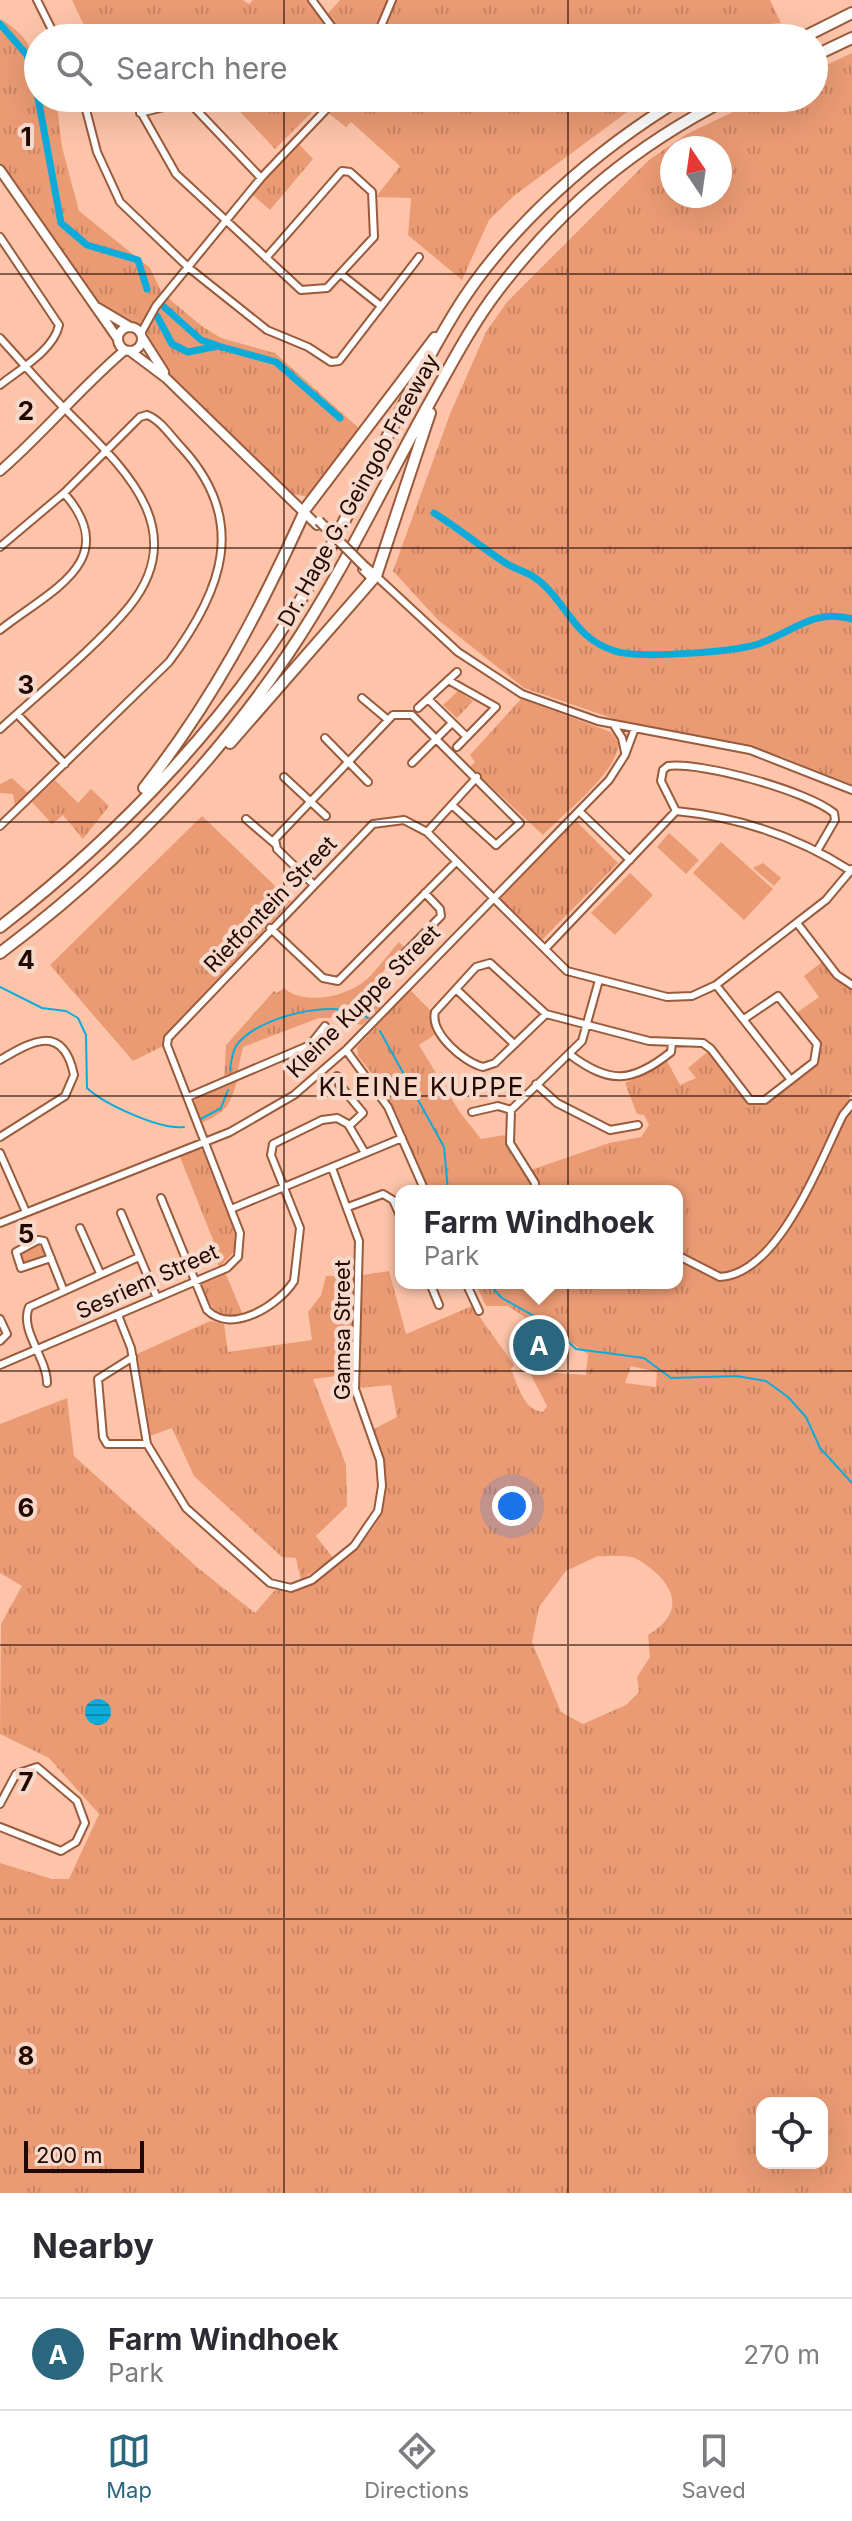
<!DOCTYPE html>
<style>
:root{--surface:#fff;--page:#f7f7f7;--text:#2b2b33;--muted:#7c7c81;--line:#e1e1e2;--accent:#2a667d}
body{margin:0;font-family:Inter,sans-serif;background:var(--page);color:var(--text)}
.controls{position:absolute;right:24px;bottom:24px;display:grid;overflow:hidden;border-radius:16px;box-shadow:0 8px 32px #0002}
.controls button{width:72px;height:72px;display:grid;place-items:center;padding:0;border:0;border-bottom:2px solid var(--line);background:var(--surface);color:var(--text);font:40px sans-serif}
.compass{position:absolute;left:660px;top:136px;width:72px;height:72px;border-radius:50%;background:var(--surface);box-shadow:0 8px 32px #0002;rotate:347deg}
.scale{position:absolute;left:24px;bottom:20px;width:120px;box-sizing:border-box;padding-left:8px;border:4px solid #210901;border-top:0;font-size:22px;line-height:28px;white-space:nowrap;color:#210901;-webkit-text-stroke:6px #f6d9cb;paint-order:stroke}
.you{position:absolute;left:512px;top:1506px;width:28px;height:28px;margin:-20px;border:6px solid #fff;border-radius:50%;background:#1a73e8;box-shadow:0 0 0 12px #1a73e833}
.badge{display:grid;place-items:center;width:52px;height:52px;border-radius:50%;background:var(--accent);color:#fff;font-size:26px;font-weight:700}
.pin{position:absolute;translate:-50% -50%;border:4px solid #fff;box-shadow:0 2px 8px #0006}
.popup{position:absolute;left:395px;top:1185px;width:288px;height:104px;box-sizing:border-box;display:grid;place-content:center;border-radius:16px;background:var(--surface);filter:drop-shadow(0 2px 6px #0005);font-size:26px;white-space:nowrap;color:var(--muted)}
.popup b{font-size:30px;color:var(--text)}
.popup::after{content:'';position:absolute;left:50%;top:100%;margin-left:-16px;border:16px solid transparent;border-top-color:var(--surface)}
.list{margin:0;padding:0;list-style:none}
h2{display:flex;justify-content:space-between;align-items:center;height:104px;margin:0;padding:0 32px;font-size:34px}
h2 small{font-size:26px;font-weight:400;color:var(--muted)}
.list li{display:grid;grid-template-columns:52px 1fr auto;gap:24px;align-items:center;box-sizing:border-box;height:112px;padding:0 32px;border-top:2px solid var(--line)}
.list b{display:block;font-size:30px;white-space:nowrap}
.list p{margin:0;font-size:26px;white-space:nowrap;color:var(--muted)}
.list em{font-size:26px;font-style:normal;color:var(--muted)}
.icon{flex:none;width:44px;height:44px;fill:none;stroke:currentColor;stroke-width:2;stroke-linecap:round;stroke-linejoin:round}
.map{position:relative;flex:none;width:852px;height:2193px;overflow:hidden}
.search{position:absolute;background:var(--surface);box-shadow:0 8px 32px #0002;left:24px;right:24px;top:24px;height:88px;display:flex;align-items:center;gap:20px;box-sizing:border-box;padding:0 28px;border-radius:44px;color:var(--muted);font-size:30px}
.sheet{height:216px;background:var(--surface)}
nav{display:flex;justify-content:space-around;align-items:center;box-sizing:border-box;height:112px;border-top:2px solid var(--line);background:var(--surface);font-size:22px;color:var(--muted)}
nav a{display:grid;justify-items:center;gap:4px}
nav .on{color:var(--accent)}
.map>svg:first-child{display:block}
.grass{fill:url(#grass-tufts);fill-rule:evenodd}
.park{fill:#eb9b74}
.water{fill:url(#water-rules)}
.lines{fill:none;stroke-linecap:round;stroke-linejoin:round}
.stream{stroke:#0cabda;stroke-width:2}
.river{stroke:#0cabda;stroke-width:7}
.minor-casing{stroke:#995b3b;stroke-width:10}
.major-casing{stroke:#995b3b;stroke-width:12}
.highway-casing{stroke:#995b3b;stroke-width:14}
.minor{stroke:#fff;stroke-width:6}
.major{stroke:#fff;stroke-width:8}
.highway{stroke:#fff;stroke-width:10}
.major-bridge-casing{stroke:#995b3b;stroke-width:12;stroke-linecap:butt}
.major-bridge{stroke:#fff;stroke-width:8}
.grid{fill:none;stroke:#210901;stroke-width:2;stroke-opacity:0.55}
.labels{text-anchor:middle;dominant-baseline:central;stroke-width:8;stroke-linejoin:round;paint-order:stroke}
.street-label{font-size:22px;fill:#210901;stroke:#f6d9cb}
.quarter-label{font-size:26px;letter-spacing:2px;fill:#210901;stroke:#f6d9cb}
.grid-label{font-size:26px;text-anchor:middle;font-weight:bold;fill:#210901;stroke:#f6d9cb;stroke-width:8;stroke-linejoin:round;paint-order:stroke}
</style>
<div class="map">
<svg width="852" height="2193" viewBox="0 0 852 2193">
<defs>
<pattern id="grass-tufts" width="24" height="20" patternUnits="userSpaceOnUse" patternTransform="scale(2)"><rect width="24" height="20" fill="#eb9b74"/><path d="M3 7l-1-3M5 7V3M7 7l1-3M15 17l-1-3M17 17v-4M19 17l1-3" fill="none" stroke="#c98463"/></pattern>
<pattern id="water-rules" width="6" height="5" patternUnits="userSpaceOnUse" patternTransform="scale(2)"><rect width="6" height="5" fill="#0cabda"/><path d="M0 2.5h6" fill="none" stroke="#0c89ae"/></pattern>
</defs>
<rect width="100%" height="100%" fill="#fdc4a9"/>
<!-- grass -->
<path class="grass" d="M 72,0 L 243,0 L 249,4 L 253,0 L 307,0 L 335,38 L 90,38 Z
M 340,0 L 388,0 L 373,38 C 351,38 336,39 324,18 Z
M 396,0 L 770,0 L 781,23 L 747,26 L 710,38 L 380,38 Z
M 0,19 C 34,38 38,61 38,98 L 56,98 L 62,147 L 79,211 L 150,268 L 162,293 L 203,327 L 221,338 L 275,353 L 361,430 L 308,497 L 293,494 C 257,460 152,375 146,329 L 137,323 L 134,327 L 94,305 L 0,170 Z
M 852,53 L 852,787 L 783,757 L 623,722 L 524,688 L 438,620 L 393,571 L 450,414 L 486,332 L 507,302 L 649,160 L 687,134 L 762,98 L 814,98 L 814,71 ZM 672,148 L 720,148 L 720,196 L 672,196 Z
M 227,98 L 326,98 L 275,149 Z
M 342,98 L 646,98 L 515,195 L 489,220 L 462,280 L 408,235 L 411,198 L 376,197 L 400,166 L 351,122 L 346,127 L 327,112 Z
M 297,142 L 313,159 L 270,210 L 253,195 Z
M 458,691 L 473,701 L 457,718 L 443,705 Z
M 521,699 L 611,732 L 619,743 C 617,773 564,813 543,835 L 470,767 L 475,762 L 470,755 Z
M 12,778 L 29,794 L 15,806 L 13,794 L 0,793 L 0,784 Z
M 55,780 L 78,803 L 91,789 L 109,806 L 83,839 L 63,815 L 52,824 L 32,802 Z
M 202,816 L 291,901 L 165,1037 L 165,1045 L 133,1061 L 50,965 Z
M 576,821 L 618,863 L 542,940 L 499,898 Z
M 399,942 L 404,947 L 392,957 L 373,989 L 384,1004 L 362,1025 L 333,1018 L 319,1018 L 243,1047 L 237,1074 L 224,1079 L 226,1045 L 274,991 L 277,993 L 284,988 C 304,1006 346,997 366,980 C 378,969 388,954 399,942 Z
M 822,962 L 837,981 L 852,988 L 852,1092 L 849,1095 L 852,1104 L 852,2193 L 0,2193 L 0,1863 L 52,1879 L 69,1879 L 99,1814 L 49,1758 L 0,1734 L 1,1624 L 22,1586 L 0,1573 L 0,1424 L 67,1398 L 74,1456 L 198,1568 L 255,1613 L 275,1590 C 302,1592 315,1582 336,1565 C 389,1523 397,1494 374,1429 L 397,1417 L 391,1385 L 359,1388 L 363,1275 L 389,1271 L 406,1334 L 472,1306 L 514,1365 L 511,1369 C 518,1385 523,1410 543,1412 L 547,1406 L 529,1371 L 586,1375 L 588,1354 L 570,1342 L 559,1344 L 548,1325 L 538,1326 L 508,1306 L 486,1306 L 475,1283 L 677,1283 L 677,1191 L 539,1191 L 541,1187 L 531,1170 L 609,1143 L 641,1137 L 649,1125 L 644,1115 L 637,1114 L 625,1083 L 667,1061 L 680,1085 L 696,1078 L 688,1068 L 711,1049 L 750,1100 L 765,1100 L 814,1062 L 817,1044 L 795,1014 L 819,997 L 804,976 ZM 631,1366 L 657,1372 L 656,1387 L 625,1383 ZM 598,1556 C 609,1557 628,1554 637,1559 C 672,1580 690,1610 648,1635 L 650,1657 L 637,1677 L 639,1692 L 626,1705 L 583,1724 L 561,1712 L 532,1642 L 539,1607 L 566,1571 ZM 762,2103 L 822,2103 L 822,2163 L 762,2163 Z
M 410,990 L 431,1011 L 436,1034 L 419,1045 L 459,1111 L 481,1139 L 505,1135 L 507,1148 L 533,1185 L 530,1191 L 429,1191 L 381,1085 L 358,1056 L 357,1047 Z
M 237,1080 C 231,1105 225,1113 201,1123 L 194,1102 L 197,1097 Z
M 199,1149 L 203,1151 L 235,1233 L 234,1252 L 219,1268 L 213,1240 L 180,1157 Z
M 225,1272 L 243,1315 C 215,1321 210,1306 201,1283 Z
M 326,1276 L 356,1276 L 352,1374 L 313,1379 L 346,1465 L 347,1506 L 316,1536 L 333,1558 L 301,1580 L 296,1558 L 282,1557 L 194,1476 L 172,1428 L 150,1436 L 137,1354 L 210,1321 L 224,1324 L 228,1352 L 312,1340 L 308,1312 L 321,1295 Z"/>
<!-- park -->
<path class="park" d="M 669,833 L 699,860 L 686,874 L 657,847 Z
M 721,842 L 773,889 L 744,920 L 693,873 Z
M 763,863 L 781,878 L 774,886 L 753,868 Z
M 630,873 L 653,895 L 615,935 L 591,913 Z
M 40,1243 L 48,1257 L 23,1264 L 20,1254 Z"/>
<!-- water -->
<path class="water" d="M85 1712a13 13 0 1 1 26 0a13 13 0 1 1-26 0Z"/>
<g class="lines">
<!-- stream -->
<path class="stream" d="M 0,987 L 42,1008 L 66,1011 L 78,1018 L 86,1035 L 87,1088 C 104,1104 160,1130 184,1127
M 380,1031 L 444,1147 L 448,1191
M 230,1070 C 231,1062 232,1053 236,1046 C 256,1016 339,997 368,1018
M 201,1119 L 221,1108 L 228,1090
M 488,1283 L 502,1298 L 550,1325 L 576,1349 L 644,1358 L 671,1378 L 737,1376 L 766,1381 L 788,1397 L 806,1417 L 820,1448 L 852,1483"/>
<!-- river -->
<path class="river" d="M 0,24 L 27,55 L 38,96
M 38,98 L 61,223 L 87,245 L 138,260 L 147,289
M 163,306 L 201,340 L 216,345
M 157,316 L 172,344 L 188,352 L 218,346 L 276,362 L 340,418
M 434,513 C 458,528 480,546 504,562 C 517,571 530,571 545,586 C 570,611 577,639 615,651 C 638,659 738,652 761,643 C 794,631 815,608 852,619"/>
<defs>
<path id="minor" d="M 37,0 L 56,38
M 312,0 L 340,38
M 376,38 L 392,0
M 83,98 L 97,152 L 120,202 L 189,268 L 267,330 L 308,347 L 331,362 L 339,361 L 419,257
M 133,98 L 176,174 L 301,290 L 327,288 L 374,237 L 372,192 L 350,172 L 342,171 L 266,258
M 140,113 L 188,101 L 261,178
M 0,237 L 59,325 C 54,350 19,370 0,385
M 342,275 L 381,306
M 141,333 L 156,306 L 261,178 L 337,98
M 0,338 C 22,362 43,387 66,410 C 119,464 194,527 129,607 C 96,647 39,693 0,729
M 0,547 L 64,493 L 140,417 L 147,415 C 161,420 172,438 182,448 C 249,521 222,591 169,662 L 0,826
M 376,576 L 458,652 L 522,694 L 598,721 L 750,750 L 852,790
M 0,630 C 49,591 124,561 64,493
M 448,680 L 496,707 L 457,747
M 362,698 L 387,719
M 428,699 L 467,737
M 418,708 L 457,672
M 17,714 L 65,764
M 615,727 L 622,738 L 625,752
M 325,738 L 368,782
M 412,763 L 452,723
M 284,777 L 326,816
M 579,811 L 630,860
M 676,811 L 661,781 L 663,770 L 668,766 C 703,762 807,791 834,813 L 835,820 L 817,851
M 246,819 L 274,843
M 427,832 L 477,777
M 313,884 L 277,849 L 275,839 L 393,715 L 412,715 L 520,823 L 496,845 L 452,805
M 797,923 L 837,975 L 852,985
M 270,928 L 323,978 L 338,981 L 456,862
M 545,949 L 676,811 C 738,817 798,837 851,871
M 400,958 L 441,916 L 440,909 L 425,893
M 716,985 L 791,1080
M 456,989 L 514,1044
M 546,1014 L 495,1063 L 483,1067 C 463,1062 430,1033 435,1012 L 476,967 L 490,963 L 546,1014 L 649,1041 L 703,1043 L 711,1049 L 750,1100 L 765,1100 L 814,1062 L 817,1044 L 778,996 L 744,1019
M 346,1050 L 388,1107 L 425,1191
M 569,1054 C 609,1084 631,1084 671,1052 L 672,1043
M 0,1060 C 32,1041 63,1023 74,1075 L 65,1096 L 0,1137
M 337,1076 L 339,1084 L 363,1113 L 349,1126
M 536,1084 L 557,1103 L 610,1130 L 638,1125
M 188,1097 L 310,1045 L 325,1026
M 472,1112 L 498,1106 L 511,1110
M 0,1153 L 26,1212
M 535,1191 L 535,1183 L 510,1143 L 511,1110 L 582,1041 L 599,980
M 161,1198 L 207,1310 C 232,1335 279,1305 294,1281 L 300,1228 L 271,1155 L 273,1144 L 322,1120 L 337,1118 L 348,1124 L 365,1153
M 348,1207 L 383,1194 L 393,1200 L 401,1218
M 231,1209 L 402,1138
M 121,1213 L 157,1298
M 0,1223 L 230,1132 L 294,1095 L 346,1050 L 609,780 L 625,755 L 635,728
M 80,1228 L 100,1273
M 677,1255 L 720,1277 C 779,1274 820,1161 843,1115 L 852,1104
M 51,1258 L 21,1268 L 16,1252 L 38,1240 L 44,1241 L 63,1289
M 430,1283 L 439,1305
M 466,1283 L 479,1311
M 118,1315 L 131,1348 L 147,1444 L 186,1508 L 270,1583 L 291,1588 L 312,1580 L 354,1546 L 378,1511 L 382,1486 L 380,1460 L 355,1389 L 359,1241 L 332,1168
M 0,1319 L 7,1334 L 0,1341
M 133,1357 L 98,1379 L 103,1437 L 107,1444 L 147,1444
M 0,1365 L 208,1276 L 227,1268 L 238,1257 L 240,1233 L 167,1045 L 168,1038 L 373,824 L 404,820 L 427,832 L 567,971 L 667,997 L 692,996 L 716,985 L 826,900 L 852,869
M 47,1383 C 47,1358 19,1330 29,1307 L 139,1257
M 0,1804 L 16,1774 L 37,1767 L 77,1801 L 85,1823 L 76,1842 L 61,1851 L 0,1827"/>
<path id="major" d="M 0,170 L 118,339
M 98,308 L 130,327
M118 339a12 12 0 1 1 24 0a12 12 0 1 1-24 0Z
M 143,339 L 164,372
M 130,351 L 166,378 L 317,525
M 0,471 C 44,433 81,387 125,350
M 363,569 L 373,579 L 376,576 L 365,567"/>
<path id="highway" d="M 802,38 L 852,13
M 814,56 L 852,38
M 306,508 L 435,338
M 376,576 L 430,413
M 230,743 L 373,579
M 144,788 C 213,700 258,614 304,513
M 0,927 C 122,833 236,713 313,579 C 363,491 403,398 455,312 C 508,226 597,149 682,98
M 0,953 C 112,869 209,771 288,654 C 342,574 383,486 430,402 C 452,363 472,324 499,289 C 563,205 636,145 729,98"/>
</defs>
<!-- minor casing -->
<use href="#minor" class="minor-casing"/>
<!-- major casing -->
<use href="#major" class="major-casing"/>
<!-- highway casing -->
<use href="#highway" class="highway-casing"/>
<!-- minor -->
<use href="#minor" class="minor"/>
<!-- major -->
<use href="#major" class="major"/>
<!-- highway -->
<use href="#highway" class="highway"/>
<defs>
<path id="major-bridge" d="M 319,521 L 365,567"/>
</defs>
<!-- major-bridge casing -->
<use href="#major-bridge" class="major-bridge-casing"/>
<!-- major-bridge -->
<use href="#major-bridge" class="major-bridge"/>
</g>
<!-- grid -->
<path class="grid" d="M 284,0 L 284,38M 568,0 L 568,38M 284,98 L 284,2193M 568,98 L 568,2193M 0,274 L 852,274M 0,548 L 852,548M 0,822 L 852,822M 0,1096 L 852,1096M 0,1371 L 852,1371M 0,1645 L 852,1645M 0,1919 L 852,1919"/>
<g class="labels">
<!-- street labels -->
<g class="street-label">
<text transform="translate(358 490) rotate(-61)">Dr. Hage G. Geingob Freeway</text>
<text transform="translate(270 904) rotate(-46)">Rietfontein Street</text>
<text transform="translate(363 1001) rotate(-45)">Kleine Kuppe Street</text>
<text transform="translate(147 1281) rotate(-24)">Sesriem Street</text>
<text transform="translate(342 1330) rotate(-90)">Gamsa Street</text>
</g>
<!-- quarter labels -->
<g class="quarter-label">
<text x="422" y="1086">KLEINE KUPPE</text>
</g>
</g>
<g class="grid-label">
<text x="26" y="146">1</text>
<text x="26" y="420">2</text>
<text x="26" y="694">3</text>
<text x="26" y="969">4</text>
<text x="26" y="1243">5</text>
<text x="26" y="1517">6</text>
<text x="26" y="1791">7</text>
<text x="26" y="2065">8</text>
</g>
</svg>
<div class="controls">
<button><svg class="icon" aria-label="locate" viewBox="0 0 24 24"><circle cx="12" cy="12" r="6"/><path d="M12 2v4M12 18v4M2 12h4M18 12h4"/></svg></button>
</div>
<svg class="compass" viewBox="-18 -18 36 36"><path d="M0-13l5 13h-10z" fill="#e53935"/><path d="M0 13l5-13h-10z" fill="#7c7c81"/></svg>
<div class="scale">200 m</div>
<div class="you"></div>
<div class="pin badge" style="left:539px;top:1345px">A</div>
<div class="popup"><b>Farm Windhoek</b>Park</div>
<div class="search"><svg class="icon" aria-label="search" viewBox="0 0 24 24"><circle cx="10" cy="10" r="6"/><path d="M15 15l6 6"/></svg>Search here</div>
</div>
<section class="sheet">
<h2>Nearby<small></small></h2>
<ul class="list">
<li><span class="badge">A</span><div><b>Farm Windhoek</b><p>Park</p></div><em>270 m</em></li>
</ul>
</section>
<nav>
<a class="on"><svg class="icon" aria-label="map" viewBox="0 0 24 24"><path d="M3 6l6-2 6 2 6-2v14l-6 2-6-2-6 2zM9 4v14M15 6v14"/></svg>Map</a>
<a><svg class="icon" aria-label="directions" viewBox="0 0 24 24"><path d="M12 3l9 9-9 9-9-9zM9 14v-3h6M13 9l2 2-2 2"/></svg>Directions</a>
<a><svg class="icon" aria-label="saved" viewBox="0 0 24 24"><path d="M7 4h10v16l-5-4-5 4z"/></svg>Saved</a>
</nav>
